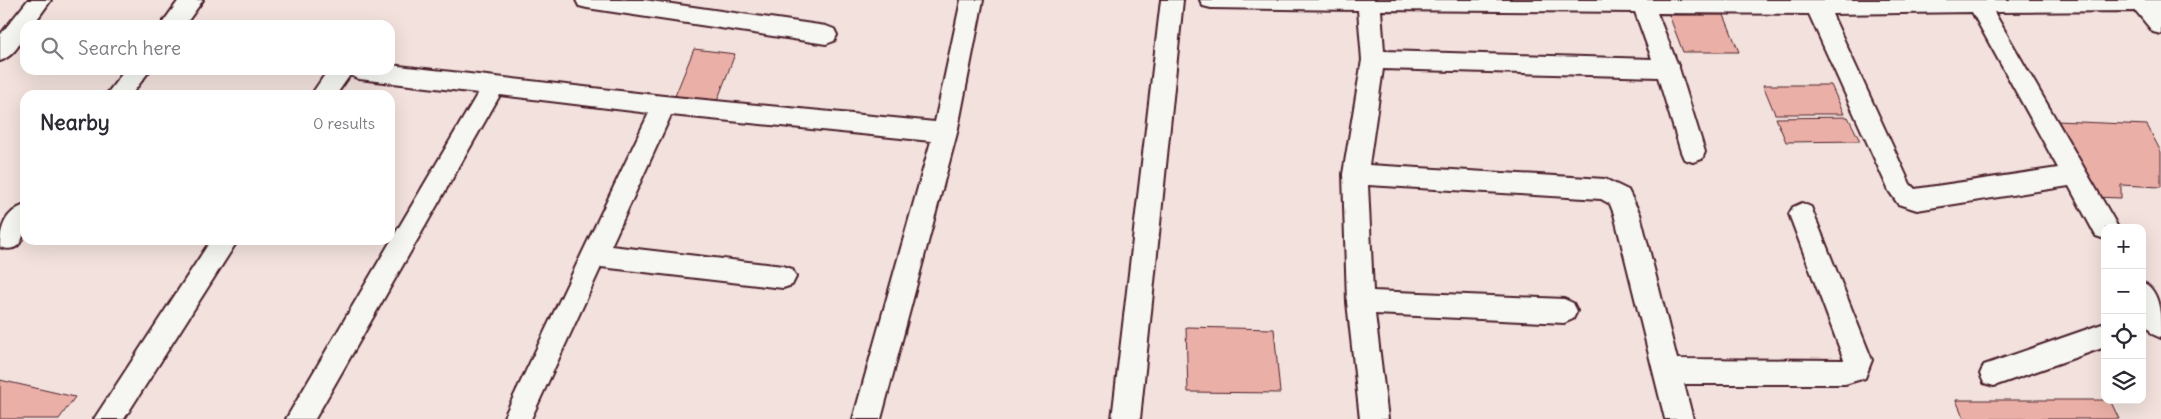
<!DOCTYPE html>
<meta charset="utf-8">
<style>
:root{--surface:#fff;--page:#f2f2f3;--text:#2b2b33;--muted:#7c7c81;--line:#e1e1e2}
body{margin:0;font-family:Delius,sans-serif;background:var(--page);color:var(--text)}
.controls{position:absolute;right:15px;bottom:15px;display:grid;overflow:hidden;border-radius:10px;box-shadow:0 5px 20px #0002}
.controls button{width:45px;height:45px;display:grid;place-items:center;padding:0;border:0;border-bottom:1px solid var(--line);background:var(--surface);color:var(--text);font:25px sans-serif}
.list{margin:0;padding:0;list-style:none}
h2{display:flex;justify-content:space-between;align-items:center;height:65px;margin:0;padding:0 20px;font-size:21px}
h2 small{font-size:16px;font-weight:400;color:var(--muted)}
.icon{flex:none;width:28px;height:28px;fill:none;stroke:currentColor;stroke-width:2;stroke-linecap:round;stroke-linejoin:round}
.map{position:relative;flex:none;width:2161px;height:419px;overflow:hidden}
.search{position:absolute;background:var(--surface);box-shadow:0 5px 20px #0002;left:20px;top:20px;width:375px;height:55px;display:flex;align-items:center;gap:12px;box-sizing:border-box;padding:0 18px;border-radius:15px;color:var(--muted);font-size:19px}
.panel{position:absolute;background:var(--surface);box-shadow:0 5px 20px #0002;left:20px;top:90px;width:375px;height:155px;border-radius:15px}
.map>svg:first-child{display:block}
.building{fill:#eab0a7;stroke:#4a1f2b}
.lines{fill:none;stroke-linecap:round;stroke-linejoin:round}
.street-casing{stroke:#4a1f2b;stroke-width:4}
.street{fill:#f6f6f2;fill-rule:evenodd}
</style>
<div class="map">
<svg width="2161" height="419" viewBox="0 0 2161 419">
<rect width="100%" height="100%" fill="#f2e1dc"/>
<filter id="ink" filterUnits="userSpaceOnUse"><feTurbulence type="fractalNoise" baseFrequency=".02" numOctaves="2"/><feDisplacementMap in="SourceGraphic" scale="10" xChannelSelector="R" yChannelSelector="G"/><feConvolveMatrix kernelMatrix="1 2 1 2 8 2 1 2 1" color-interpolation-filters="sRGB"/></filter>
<g filter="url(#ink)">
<!-- building -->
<path class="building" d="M 1669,15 L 1724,15 L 1739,52 L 1683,52 Z
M 694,49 L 735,54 L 717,101 L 675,96 Z
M 1763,85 L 1831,85 L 1844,114 L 1775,114 Z
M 1848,117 L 1860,141 L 1786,142 L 1776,118 Z
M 2057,121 L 2147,125 L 2161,152 L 2161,187 L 2121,185 L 2121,198 L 2094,197 Z
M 1186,327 L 1274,329 L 1280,393 L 1188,392 Z
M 0,380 L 75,397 L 59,419 L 0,419 Z
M 1956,400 L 2110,400 L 2119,419 L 1964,419 Z"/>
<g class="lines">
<defs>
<path id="street" d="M 28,0 L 51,0 L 33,25 L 25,25 C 25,40 14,56 0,61 L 0,35 Z
M 179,0 L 203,0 L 185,25 L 161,25 Z
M 576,0 L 644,0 L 826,26 L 834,29 L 837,35 L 834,41 L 826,44 L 587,8 L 579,6 Z
M 961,0 L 983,0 L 957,133 L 881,419 L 853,419 L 931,141 L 671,115 L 611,246 L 783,266 L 792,269 L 796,277 L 792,285 L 783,288 L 601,267 L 531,419 L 503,419 L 649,113 L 500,95 L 315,419 L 286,419 L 478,93 L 359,79 L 350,75 L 336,95 L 311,95 L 328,70 L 390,70 L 390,65 L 664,96 L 935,122 Z
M 1161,0 L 1183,0 L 1140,419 L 1112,419 Z
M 1200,0 L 2161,0 L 2161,34 L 2153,32 L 2136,11 L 1994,12 L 2114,220 L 2118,228 L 2105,228 L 2105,239 L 2096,236 L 2069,186 L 1917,210 L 1898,204 L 1889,191 L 1809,14 L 1657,13 L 1679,68 L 1705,152 L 1702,159 L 1693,162 L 1684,159 L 1681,152 L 1658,77 L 1383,69 L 1369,165 L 1605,179 L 1628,190 L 1640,214 L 1677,359 L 1844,360 L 1789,214 L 1793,207 L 1802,203 L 1811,207 L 1872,360 L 1865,378 L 1845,384 L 1684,384 L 1693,419 L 1665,419 L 1614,214 L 1610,204 L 1601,199 L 1368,185 L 1373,291 L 1564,299 L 1573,303 L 1577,311 L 1573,319 L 1564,323 L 1375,314 L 1388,419 L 1360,419 L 1347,302 L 1343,174 L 1362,60 L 1358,10 L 1211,8 L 1203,6 ZM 1381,10 L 1635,12 L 1652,59 L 1384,51 ZM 1972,12 L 2058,168 L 1915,189 L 1910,184 L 1832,14 Z
M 125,70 L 150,70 L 131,95 L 106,95 Z
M 25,205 C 25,222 28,257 0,247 C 0,228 5,212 25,205 Z
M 211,240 L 238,240 L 124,419 L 94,419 Z
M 2142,282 C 2161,290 2161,317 2161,338 L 2152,334 L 2142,318 Z
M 2105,323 L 2105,347 L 1994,386 L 1984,383 L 1980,374 L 1984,365 Z"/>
</defs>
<!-- street casing -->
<use href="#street" class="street-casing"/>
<!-- street -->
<use href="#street" class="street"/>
</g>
</g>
</svg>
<div class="controls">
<button>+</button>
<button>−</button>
<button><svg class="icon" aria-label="locate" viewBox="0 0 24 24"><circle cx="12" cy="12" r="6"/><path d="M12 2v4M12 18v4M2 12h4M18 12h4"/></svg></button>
<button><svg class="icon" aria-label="layers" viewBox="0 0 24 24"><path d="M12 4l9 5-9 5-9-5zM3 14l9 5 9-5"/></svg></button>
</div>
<div class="search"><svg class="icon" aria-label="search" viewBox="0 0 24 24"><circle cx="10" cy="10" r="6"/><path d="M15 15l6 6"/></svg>Search here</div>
<section class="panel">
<h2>Nearby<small>0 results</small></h2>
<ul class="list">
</ul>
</section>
</div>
